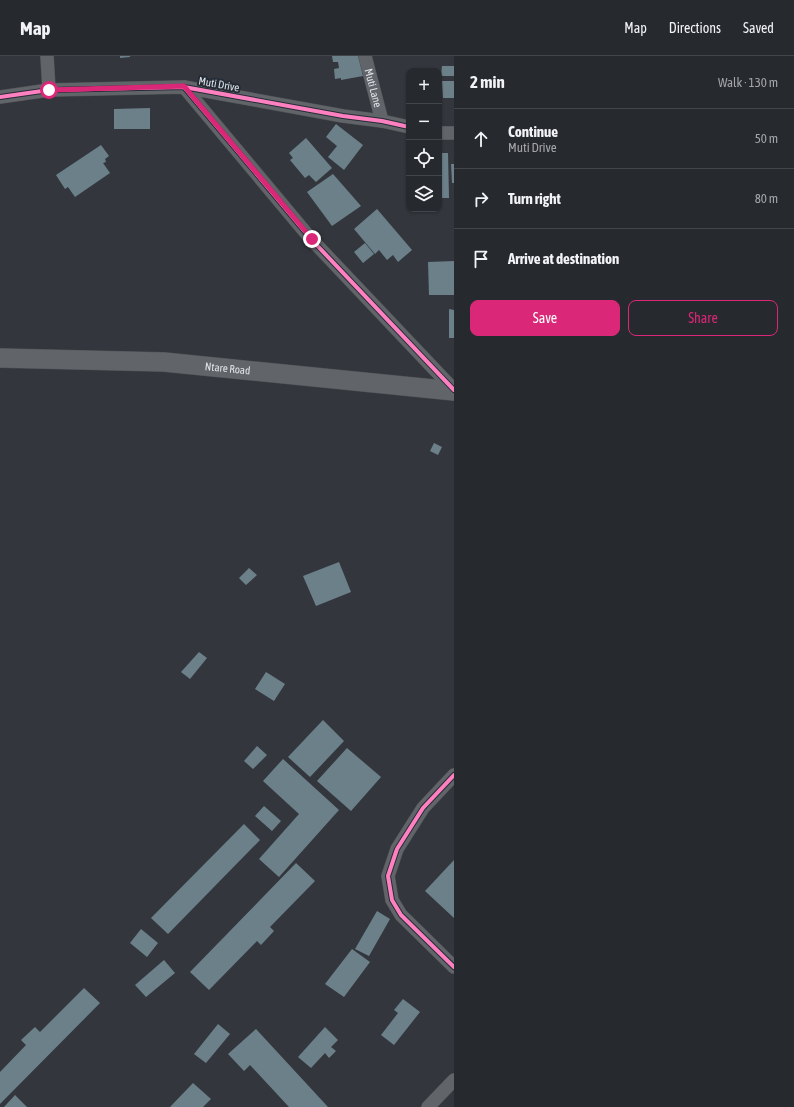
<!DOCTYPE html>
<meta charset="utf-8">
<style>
:root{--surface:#26292e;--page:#2e3136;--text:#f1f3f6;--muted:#a4a6aa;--line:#42454a;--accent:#db2777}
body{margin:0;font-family:"Asap Condensed",sans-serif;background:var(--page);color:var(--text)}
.controls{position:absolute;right:12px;top:12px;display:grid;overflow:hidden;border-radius:8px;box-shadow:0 1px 3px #0004}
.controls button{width:36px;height:36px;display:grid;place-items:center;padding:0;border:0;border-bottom:1px solid var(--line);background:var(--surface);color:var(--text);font:20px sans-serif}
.stop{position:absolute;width:12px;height:12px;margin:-9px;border:3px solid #db2777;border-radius:50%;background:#fff}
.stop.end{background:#db2777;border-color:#fff;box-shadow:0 1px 4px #0008}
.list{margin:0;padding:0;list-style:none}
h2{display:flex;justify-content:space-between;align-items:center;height:52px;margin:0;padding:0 16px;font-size:17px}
h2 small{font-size:13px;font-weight:400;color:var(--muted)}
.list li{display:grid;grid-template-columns:26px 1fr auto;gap:12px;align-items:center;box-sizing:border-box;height:60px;padding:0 16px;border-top:1px solid var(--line)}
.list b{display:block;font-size:15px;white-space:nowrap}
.list p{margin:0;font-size:13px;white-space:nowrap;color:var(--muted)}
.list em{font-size:13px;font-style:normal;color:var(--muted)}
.actions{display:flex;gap:8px;padding:12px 16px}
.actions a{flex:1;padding:9px 0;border:1px solid var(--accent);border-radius:8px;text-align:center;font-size:14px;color:var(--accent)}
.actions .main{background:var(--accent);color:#fff}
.icon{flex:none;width:22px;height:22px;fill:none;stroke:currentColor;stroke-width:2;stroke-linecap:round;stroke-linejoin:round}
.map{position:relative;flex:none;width:454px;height:1051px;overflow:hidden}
header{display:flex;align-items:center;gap:24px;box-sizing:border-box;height:56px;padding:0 20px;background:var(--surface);border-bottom:1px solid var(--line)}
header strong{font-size:19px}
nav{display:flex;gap:22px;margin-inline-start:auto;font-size:14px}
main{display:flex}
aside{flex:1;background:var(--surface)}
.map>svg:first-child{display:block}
.building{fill:#6c808a}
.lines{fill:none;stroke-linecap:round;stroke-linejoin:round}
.street-casing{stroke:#4f5357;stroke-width:14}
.secondary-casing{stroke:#4f5357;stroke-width:20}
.street{stroke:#616468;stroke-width:13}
.secondary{stroke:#616468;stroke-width:19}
.cycleway-casing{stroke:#252c36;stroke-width:6}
.cycleway{stroke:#ff80c0;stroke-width:4}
.route{stroke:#db2777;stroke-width:5}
.labels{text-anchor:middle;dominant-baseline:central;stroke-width:4;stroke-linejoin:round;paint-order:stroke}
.street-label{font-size:11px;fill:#dfe4ea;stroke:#252c36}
</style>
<header>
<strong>Map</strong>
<nav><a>Map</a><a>Directions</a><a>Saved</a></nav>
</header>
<main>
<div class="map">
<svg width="454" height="1051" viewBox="0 0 454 1051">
<rect width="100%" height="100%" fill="#33373d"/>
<!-- building -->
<path class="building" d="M 120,0 L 130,0 L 130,1 L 120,2 Z
M 332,0 L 359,0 L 363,20 L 341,24 L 341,22 L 335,23 L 334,13 L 339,12 L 338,6 L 333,6 Z
M 442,10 L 454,10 L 454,20 L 441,20 Z
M 442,25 L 454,25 L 454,42 L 443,42 Z
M 150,52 L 150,73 L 114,73 L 114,53 Z
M 336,68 L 363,89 L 344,114 L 328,101 L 337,90 L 326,81 Z
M 306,82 L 332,112 L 316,126 L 309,119 L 305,122 L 290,104 L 293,102 L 289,97 Z
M 101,89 L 109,100 L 105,103 L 106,106 L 103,107 L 110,117 L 75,141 L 68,131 L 65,133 L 56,119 Z
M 439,97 L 448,97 L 449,142 L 439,142 Z
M 451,108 L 454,108 L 454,127 L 452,127 Z
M 333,118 L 361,150 L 332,170 L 307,136 Z
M 377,153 L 412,194 L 398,206 L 393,199 L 387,204 L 379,194 L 375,198 L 354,173 Z
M 365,187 L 374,198 L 363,207 L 354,196 Z
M 454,205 L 454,239 L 429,239 L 428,206 Z
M 449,253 L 454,254 L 454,282 L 449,282 Z
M 434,387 L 442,391 L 438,399 L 430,395 Z
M 339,506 L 351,536 L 316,550 L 303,520 Z
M 249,512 L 257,519 L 246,529 L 239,522 Z
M 199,596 L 207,602 L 190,623 L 181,616 Z
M 266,616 L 285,628 L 274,645 L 255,633 Z
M 323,664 L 344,685 L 310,721 L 288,701 Z
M 257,690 L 267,699 L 253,713 L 244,705 Z
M 347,692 L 381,721 L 351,755 L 317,725 Z
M 283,703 L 339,754 L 279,821 L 259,803 L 299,758 L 263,725 Z
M 264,750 L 281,765 L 272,775 L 255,760 Z
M 244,768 L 260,784 L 168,878 L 151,862 Z
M 454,804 L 454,862 L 425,835 Z
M 296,807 L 315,825 L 270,871 L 274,875 L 261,889 L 257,885 L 209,934 L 190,916 Z
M 377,855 L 390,863 L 369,900 L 355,893 Z
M 141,873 L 158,887 L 147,901 L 130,887 Z
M 352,893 L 370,906 L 344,941 L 325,928 Z
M 164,904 L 175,917 L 146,941 L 135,929 Z
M 84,932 L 100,947 L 0,1048 L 0,1016 L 26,989 L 21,984 L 35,971 L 40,976 Z
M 403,943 L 420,956 L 394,989 L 381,979 L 398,957 L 394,954 Z
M 218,968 L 230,978 L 206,1007 L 194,998 Z
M 325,971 L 338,984 L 331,991 L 336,995 L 329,1002 L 325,997 L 311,1012 L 298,1001 Z
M 256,973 L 328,1051 L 289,1051 L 250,1009 L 244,1015 L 228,998 Z
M 193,1027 L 211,1043 L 203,1051 L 170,1051 Z
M 15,1039 L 27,1051 L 4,1051 Z"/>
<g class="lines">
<defs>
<g id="street">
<path d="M 47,0 L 49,34"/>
<path id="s1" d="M 365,0 L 382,65"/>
<path d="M 184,31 L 311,183 L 454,334"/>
<path d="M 0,41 L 49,34 L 184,31 L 343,60 L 382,65 L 409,71"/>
<path d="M 439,77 L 454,77"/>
<path d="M 454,719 L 423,752 L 397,793 L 388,820 L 392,844 L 401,859 L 454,911"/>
<path d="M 428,1051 L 454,1024"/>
</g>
<g id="secondary">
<path id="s2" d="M 0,302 L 164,306 L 454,335"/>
</g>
</defs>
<!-- street casing -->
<use href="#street" class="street-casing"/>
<!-- secondary casing -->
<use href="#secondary" class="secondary-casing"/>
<!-- street -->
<use href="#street" class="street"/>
<!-- secondary -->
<use href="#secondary" class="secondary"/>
<defs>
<path id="cycleway" d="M 184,31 L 311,183 L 454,334
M 0,41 L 49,34 L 184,31 L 343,60 L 382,65 L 409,71
M 454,719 L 423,752 L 397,793 L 388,820 L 392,844 L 401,859 L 454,911"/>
</defs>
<!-- cycleway casing -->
<use href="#cycleway" class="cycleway-casing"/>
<!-- cycleway -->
<use href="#cycleway" class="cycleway"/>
</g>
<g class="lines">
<!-- route -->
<path class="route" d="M 49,34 L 184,30 L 312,183"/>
</g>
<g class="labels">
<!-- street labels -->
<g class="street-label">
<text transform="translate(219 28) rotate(10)">Muti Drive</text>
<text stroke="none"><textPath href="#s1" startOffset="33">Muti Lane</textPath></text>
<text stroke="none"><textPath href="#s2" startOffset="228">Ntare Road</textPath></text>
</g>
</g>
</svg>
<div class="controls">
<button>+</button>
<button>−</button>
<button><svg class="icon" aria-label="locate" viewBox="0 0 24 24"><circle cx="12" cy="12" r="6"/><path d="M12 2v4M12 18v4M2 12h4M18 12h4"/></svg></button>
<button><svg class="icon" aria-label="layers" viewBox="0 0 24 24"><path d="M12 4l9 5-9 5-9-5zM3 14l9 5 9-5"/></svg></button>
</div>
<div class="stop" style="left:49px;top:34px"></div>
<div class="stop end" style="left:312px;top:183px"></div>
</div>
<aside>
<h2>2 min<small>Walk · 130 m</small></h2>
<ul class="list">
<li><svg class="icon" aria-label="ahead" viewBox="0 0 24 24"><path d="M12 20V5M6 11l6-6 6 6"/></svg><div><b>Continue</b><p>Muti Drive</p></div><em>50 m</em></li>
<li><svg class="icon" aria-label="right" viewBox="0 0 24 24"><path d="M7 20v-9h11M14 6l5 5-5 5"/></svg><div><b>Turn right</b></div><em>80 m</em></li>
<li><svg class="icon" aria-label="arrive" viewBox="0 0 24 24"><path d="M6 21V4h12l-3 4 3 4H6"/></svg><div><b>Arrive at destination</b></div></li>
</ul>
<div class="actions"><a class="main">Save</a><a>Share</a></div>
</aside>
</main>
